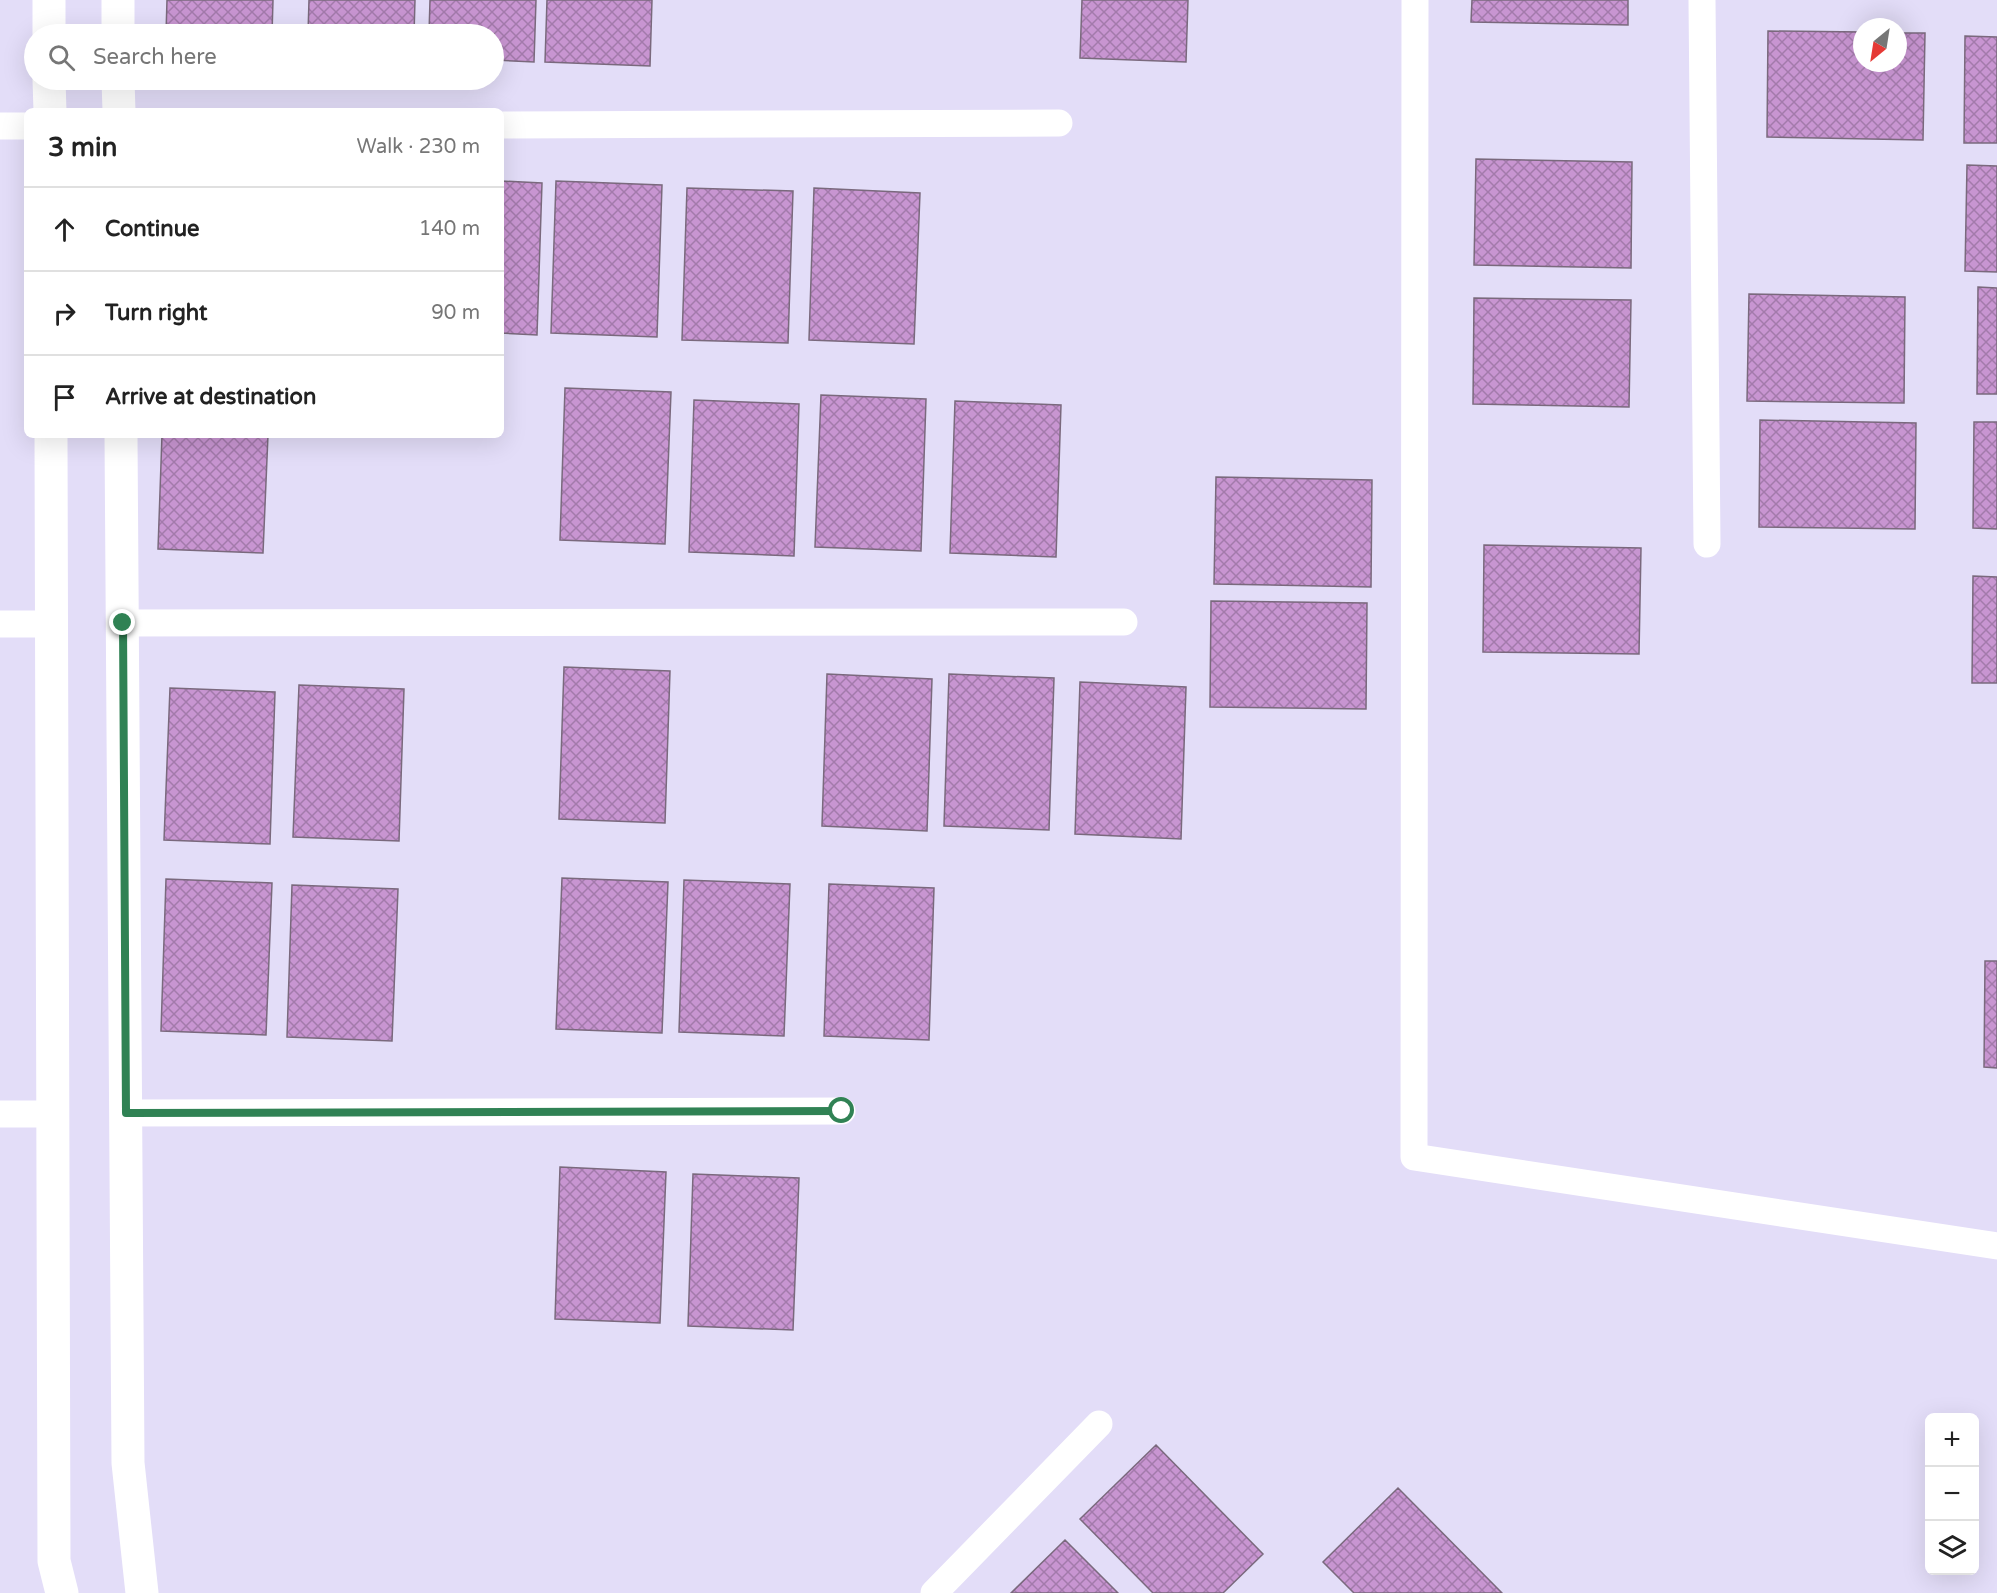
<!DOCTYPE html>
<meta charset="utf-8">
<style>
:root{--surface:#fff;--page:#f6f6f6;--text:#222;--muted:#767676;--line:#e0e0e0}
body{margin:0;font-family:"Varela Round",sans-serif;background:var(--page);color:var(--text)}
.controls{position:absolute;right:18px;bottom:18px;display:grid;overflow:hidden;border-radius:9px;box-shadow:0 6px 24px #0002}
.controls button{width:54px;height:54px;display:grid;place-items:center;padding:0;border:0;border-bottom:2px solid var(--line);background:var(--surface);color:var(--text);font:30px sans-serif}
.compass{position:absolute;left:1853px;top:18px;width:54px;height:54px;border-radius:50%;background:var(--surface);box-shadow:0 6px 24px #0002;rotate:210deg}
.stop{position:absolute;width:18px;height:18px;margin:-14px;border:4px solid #308254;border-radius:50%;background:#fff}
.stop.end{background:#308254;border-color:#fff;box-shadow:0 2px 6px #0008}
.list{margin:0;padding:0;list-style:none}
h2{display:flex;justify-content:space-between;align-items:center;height:78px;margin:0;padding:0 24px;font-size:26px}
h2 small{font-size:20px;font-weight:400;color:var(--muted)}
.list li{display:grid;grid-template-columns:39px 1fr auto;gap:18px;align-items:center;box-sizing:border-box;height:84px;padding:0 24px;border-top:2px solid var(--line)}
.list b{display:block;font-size:22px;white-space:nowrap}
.list em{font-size:20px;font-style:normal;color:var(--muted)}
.icon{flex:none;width:33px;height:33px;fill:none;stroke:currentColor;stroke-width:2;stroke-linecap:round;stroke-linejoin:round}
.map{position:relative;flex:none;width:1997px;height:1593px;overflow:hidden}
.search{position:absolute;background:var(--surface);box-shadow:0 6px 24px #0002;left:24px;top:24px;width:480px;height:66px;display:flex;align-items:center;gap:15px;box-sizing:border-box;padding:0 21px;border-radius:33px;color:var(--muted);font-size:22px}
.panel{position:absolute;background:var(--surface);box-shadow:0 6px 24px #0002;left:24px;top:108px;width:480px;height:330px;border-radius:9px}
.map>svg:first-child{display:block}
.building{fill:url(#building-cross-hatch);stroke:#7a697d;stroke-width:1.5}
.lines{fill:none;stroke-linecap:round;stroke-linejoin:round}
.street{stroke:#fff;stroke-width:27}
.secondary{stroke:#fff;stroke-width:33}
.route{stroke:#308254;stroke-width:8}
</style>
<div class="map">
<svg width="1997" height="1593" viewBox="0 0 1997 1593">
<defs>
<pattern id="building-cross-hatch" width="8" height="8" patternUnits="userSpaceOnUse" patternTransform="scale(1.5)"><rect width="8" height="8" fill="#c895d1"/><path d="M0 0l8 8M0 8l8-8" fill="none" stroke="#a37aab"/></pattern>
</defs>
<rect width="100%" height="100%" fill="#e3ddf8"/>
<!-- building -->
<path class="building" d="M 167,0 L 273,0 L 272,34 L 166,34 Z
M 309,0 L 415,0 L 414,34 L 308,34 Z
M 430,0 L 536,0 L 534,62 L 494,60 L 494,34 L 429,34 Z
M 547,0 L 652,0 L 650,66 L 545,62 Z
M 1082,0 L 1188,0 L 1186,62 L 1080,58 Z
M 1472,0 L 1628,0 L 1628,25 L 1471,22 Z
M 1768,31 L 1862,32 L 1862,63 L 1898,63 L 1898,33 L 1925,33 L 1923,140 L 1767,137 Z
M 1965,36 L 1997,37 L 1997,143 L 1964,143 Z
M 1476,159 L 1632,162 L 1631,268 L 1474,265 Z
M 1967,165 L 1997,166 L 1997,272 L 1965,271 Z
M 501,181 L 542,183 L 537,335 L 501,333 Z
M 556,181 L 662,185 L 657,337 L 551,333 Z
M 687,188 L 793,191 L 788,343 L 682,340 Z
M 814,188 L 920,193 L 914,344 L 809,340 Z
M 1978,287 L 1997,288 L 1997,394 L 1977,394 Z
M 1749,294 L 1905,297 L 1904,403 L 1747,401 Z
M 1474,298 L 1631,300 L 1629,407 L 1473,404 Z
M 565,388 L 671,392 L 665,544 L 560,540 Z
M 821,395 L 926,399 L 921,551 L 815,547 Z
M 694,400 L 799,404 L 794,556 L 689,552 Z
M 955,401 L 1061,405 L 1056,557 L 950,553 Z
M 1760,420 L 1916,423 L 1915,529 L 1759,527 Z
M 1974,422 L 1997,422 L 1997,529 L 1973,528 Z
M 162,435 L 268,435 L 263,553 L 158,549 Z
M 1216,477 L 1372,480 L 1371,587 L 1214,584 Z
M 1484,545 L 1641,548 L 1639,654 L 1483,652 Z
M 1973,576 L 1997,577 L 1997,683 L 1972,683 Z
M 1211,601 L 1367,603 L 1366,709 L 1210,707 Z
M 564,667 L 670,671 L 665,823 L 559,819 Z
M 827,674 L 932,679 L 927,831 L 822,826 Z
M 949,674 L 1054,678 L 1049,830 L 944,826 Z
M 1080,682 L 1186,687 L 1181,839 L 1075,834 Z
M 299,685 L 404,689 L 399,841 L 293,837 Z
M 170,688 L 275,692 L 270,844 L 164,840 Z
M 562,878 L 668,882 L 662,1033 L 556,1029 Z
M 166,879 L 272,883 L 266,1035 L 161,1031 Z
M 684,880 L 790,884 L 784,1036 L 679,1032 Z
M 829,884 L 934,888 L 929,1040 L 824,1036 Z
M 292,885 L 398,889 L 392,1041 L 287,1037 Z
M 1985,961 L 1997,961 L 1997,1068 L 1984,1067 Z
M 560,1167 L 666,1172 L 660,1323 L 555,1319 Z
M 693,1174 L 799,1178 L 793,1330 L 688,1326 Z
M 1156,1445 L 1263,1554 L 1223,1593 L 1153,1593 L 1080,1519 Z
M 1398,1488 L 1502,1593 L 1354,1593 L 1323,1562 Z
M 1065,1540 L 1118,1593 L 1011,1593 Z"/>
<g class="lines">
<!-- street -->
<path class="street" d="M 1415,0 L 1414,1157 L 1997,1246
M 1702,0 L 1707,544
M 501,125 L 1059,123
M 0,126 L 27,126
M 123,623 L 1124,622
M 0,624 L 52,624
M 126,1113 L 842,1111
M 0,1114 L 54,1114
M 934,1593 L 1099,1424"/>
<!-- secondary -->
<path class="secondary" d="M 49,0 L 49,34
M 118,0 L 118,34
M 49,80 L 50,111
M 118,80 L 119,111
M 51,435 L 54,1561 L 62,1593
M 121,435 L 128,1463 L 142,1593"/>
</g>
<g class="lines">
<!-- route -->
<path class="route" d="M 123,623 L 126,1113 L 842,1111"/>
</g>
</svg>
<div class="controls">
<button>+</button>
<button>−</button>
<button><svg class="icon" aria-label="layers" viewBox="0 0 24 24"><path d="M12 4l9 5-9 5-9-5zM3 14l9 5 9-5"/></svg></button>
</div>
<svg class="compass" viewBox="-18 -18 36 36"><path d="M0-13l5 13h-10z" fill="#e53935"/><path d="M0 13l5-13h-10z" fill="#767676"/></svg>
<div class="stop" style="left:842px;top:1111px"></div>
<div class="stop end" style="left:123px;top:623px"></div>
<div class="search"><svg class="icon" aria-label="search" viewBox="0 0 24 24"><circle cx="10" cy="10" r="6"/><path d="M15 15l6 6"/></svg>Search here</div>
<section class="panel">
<h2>3 min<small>Walk · 230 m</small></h2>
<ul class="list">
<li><svg class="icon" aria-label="ahead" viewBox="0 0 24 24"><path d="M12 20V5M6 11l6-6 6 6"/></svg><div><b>Continue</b></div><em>140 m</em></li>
<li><svg class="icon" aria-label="right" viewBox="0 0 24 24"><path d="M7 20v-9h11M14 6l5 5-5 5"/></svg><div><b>Turn right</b></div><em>90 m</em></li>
<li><svg class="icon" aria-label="arrive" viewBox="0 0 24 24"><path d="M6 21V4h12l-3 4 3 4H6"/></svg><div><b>Arrive at destination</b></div></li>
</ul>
</section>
</div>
